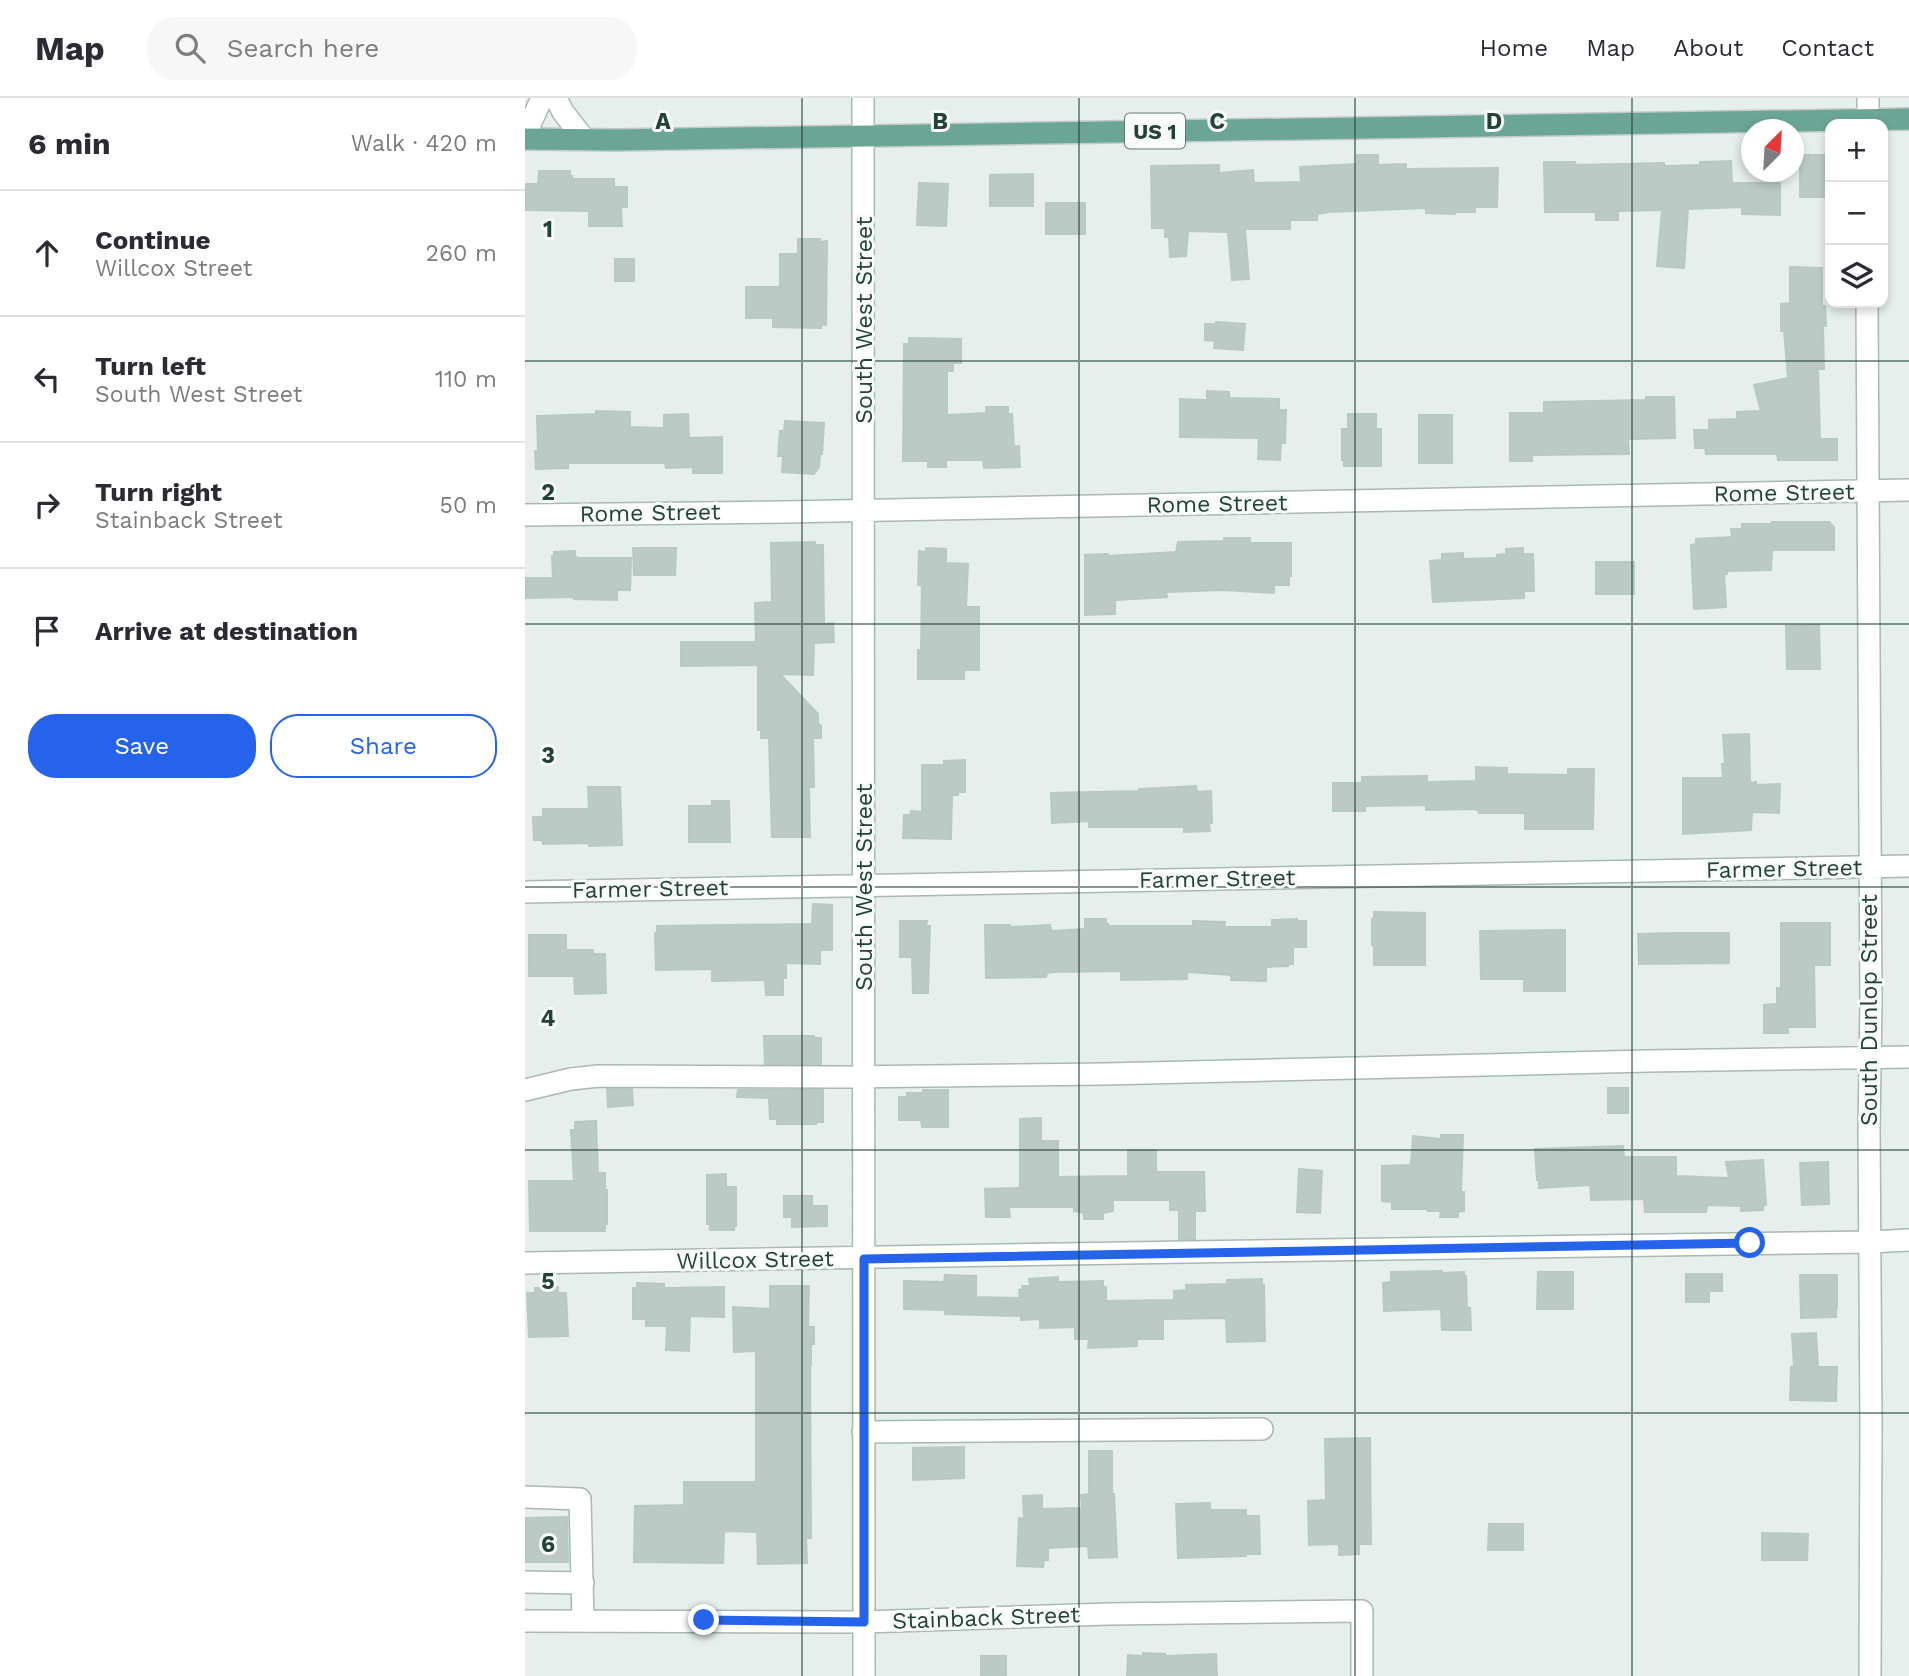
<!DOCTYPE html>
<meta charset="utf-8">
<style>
:root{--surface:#fff;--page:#f7f7f7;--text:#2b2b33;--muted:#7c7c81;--line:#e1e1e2;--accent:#2563eb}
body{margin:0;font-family:"Work Sans",sans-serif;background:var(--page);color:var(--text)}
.controls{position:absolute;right:21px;top:21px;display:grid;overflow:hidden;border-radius:14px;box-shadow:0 4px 10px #0003}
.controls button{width:63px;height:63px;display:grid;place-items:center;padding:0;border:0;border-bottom:2px solid var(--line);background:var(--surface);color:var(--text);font:35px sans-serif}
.compass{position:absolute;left:1216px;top:21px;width:63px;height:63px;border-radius:50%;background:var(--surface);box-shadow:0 4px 10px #0003;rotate:24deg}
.stop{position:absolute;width:21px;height:21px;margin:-16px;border:5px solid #2563eb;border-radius:50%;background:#fff}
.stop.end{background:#2563eb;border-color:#fff;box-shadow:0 2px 7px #0008}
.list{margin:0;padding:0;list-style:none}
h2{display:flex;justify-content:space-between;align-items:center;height:91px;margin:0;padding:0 28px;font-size:30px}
h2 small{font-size:23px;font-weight:400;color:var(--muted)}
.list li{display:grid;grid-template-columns:46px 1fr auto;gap:21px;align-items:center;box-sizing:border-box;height:126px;padding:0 28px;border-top:2px solid var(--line)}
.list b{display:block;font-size:26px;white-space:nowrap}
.list p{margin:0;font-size:23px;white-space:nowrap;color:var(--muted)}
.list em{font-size:23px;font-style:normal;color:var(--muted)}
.actions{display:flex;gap:14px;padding:21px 28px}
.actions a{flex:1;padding:16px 0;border:2px solid var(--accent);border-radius:28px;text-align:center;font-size:24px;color:var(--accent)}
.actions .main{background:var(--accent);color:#fff}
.icon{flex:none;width:38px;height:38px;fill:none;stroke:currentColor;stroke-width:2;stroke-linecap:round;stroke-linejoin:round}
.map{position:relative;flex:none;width:1384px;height:1578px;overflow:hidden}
header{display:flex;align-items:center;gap:42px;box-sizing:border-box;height:98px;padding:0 35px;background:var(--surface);border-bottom:2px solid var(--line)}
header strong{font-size:33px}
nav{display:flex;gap:38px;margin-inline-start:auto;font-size:24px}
.search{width:490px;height:63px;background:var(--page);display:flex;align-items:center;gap:18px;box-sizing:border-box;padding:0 24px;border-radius:28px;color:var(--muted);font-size:26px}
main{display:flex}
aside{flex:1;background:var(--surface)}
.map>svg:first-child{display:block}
.building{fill:#bbcac4;stroke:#b8c9c2;stroke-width:2}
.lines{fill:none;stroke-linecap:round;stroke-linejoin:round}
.minor-casing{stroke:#a8b8b2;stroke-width:24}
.major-casing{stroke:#c2cac8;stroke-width:24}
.minor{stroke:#fff;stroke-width:21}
.major{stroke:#6aa596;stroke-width:21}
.route{stroke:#2563eb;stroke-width:9}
.grid{fill:none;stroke:#24423a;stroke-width:2;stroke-opacity:0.55}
.labels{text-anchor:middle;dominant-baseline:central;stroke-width:6;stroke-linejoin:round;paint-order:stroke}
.shield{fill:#f7fbf9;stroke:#637a73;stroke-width:2}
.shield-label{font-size:21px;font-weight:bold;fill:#24423a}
.street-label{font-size:23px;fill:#24423a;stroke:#f7fbf9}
.grid-label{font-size:23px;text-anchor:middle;font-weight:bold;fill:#24423a;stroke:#f7fbf9;stroke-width:6;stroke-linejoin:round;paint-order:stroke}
</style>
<header>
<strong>Map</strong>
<div class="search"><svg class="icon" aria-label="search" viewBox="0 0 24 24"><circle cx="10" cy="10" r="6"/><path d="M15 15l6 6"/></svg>Search here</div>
<nav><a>Home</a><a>Map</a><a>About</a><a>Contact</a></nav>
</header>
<main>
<aside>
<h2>6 min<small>Walk · 420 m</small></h2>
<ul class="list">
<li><svg class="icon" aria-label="ahead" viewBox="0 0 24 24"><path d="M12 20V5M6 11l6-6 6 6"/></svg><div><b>Continue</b><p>Willcox Street</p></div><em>260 m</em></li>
<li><svg class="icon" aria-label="left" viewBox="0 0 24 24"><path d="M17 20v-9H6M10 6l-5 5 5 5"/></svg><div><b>Turn left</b><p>South West Street</p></div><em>110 m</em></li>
<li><svg class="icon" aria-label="right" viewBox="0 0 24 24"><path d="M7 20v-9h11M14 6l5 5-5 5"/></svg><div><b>Turn right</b><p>Stainback Street</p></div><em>50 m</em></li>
<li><svg class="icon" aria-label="arrive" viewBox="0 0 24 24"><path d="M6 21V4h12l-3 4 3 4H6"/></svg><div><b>Arrive at destination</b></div></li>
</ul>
<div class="actions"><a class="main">Save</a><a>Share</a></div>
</aside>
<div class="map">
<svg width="1384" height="1578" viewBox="0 0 1384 1578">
<rect width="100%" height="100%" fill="#e6efeb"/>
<!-- building -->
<path class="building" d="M 832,57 L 853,57 L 853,67 L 881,66 L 881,71 L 973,70 L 972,109 L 950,109 L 950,114 L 930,114 L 930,116 L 901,115 L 901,110 L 804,114 L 792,116 L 792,122 L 765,122 L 765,131 L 720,131 L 724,181 L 707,182 L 703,134 L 663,133 L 661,158 L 645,159 L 644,139 L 640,139 L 640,130 L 627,130 L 626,68 L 694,67 L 694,75 L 728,72 L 729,85 L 776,84 L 775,69 L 832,66 Z
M 1275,57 L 1300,57 L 1300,80 L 1304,80 L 1304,99 L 1275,99 Z
M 1206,63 L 1207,85 L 1255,85 L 1255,117 L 1217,116 L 1217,109 L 1163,111 L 1159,170 L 1132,168 L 1137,112 L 1093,113 L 1093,122 L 1071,122 L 1071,114 L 1020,114 L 1019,64 L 1050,64 L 1050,67 L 1139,65 L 1140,68 L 1175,67 L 1175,64 Z
M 14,73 L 45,73 L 45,78 L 47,78 L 47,81 L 89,81 L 89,89 L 102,89 L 102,109 L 96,109 L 97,128 L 64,128 L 64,113 L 0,112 L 0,86 L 13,86 Z
M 508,76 L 508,108 L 465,108 L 465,77 Z
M 394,85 L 423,86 L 421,128 L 392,127 Z
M 521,105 L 560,105 L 560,136 L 521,136 Z
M 273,141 L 295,141 L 295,144 L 302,143 L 301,227 L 296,227 L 296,230 L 248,229 L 248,220 L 221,220 L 221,189 L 255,189 L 255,156 L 273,156 Z
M 90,161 L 109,161 L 109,183 L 90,183 Z
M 1265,169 L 1297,170 L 1297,208 L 1300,208 L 1301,228 L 1298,228 L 1299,271 L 1293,271 L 1295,341 L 1312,341 L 1312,362 L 1253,362 L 1252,356 L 1181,356 L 1180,350 L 1170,350 L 1169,332 L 1184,332 L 1184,322 L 1212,321 L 1212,314 L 1236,313 L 1229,287 L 1263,280 L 1259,233 L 1256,233 L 1256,206 L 1265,205 Z
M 691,224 L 720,226 L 718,252 L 689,250 L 690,243 L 680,242 L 680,226 L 691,226 Z
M 384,240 L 436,241 L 436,265 L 428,265 L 428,273 L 422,273 L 422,317 L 461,315 L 461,309 L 483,309 L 483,316 L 487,316 L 489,349 L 494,348 L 495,369 L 459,370 L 458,362 L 421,362 L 421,369 L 403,369 L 403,363 L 378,363 L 379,246 L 384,246 Z
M 682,293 L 704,294 L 704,300 L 754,301 L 754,312 L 761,312 L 760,345 L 756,345 L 755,362 L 733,361 L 734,340 L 655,339 L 655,301 L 682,302 Z
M 1121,299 L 1149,299 L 1150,340 L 1103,341 L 1104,356 L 1007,357 L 1007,363 L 985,363 L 985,315 L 1019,315 L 1019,304 L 1121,302 Z
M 71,313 L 105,314 L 105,329 L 139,330 L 139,317 L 163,316 L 164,340 L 197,339 L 197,375 L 168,375 L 168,369 L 141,370 L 140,365 L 43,365 L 43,370 L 11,371 L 10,353 L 13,353 L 12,318 L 71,316 Z
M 823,316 L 851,316 L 851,331 L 856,331 L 856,368 L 819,368 L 819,362 L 817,362 L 817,331 L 823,331 Z
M 894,317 L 927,317 L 927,365 L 894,365 Z
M 260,323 L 299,325 L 297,356 L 295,356 L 294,369 L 289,376 L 257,374 L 258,358 L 253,358 L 255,333 L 259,333 Z
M 1247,424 L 1304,424 L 1309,429 L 1309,452 L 1247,452 L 1246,472 L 1202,473 L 1202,476 L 1199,476 L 1201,509 L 1169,511 L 1166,447 L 1171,446 L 1171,441 L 1207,439 L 1206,431 L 1217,431 L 1217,426 L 1247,426 Z
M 699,440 L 725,440 L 725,445 L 766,445 L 766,478 L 764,478 L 764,487 L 749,487 L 749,495 L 698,492 L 641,494 L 642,499 L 590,502 L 590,516 L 560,517 L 560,457 L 583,456 L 583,458 L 651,454 L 653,444 L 699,443 Z
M 290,444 L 290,447 L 298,447 L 299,526 L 308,525 L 309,544 L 289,545 L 288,577 L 255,576 L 293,616 L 293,625 L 296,628 L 296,640 L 288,640 L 289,689 L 284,689 L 285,739 L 247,739 L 244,640 L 236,640 L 236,632 L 233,632 L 233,567 L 156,568 L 156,544 L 231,544 L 230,505 L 247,504 L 246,445 Z
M 108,450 L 151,450 L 150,477 L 109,477 Z
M 401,450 L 421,451 L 421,465 L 443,466 L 441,509 L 454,509 L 454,572 L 439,572 L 439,581 L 393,581 L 393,552 L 396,552 L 397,487 L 393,487 L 394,453 L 401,454 Z
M 998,450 L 998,456 L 1008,456 L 1009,493 L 999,493 L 999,500 L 908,504 L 905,463 L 917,462 L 917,456 L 938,455 L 938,461 L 972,460 L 972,457 L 981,456 L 981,451 Z
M 50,453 L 50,458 L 53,460 L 106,460 L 105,492 L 92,492 L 92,502 L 49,501 L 49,499 L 0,500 L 0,480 L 28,480 L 27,458 L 29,458 L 29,454 Z
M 1071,464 L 1109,464 L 1109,496 L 1071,496 Z
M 1294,527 L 1295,571 L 1262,571 L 1261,528 Z
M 1224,636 L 1225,685 L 1231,684 L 1231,687 L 1255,686 L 1254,715 L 1227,714 L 1226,732 L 1158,736 L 1158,680 L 1198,680 L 1197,666 L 1200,666 L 1198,637 Z
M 440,662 L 440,694 L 433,694 L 433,697 L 427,697 L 426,741 L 378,740 L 379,717 L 385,717 L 386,713 L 397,714 L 397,667 L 419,667 L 419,663 Z
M 951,669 L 982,670 L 982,676 L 1043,677 L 1043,671 L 1069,671 L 1068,731 L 1000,731 L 1000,715 L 954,715 L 953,712 L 950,711 L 901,712 L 901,707 L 840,708 L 840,713 L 808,713 L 808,685 L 837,685 L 837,679 L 902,678 L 902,684 L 951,683 Z
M 671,688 L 672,694 L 686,693 L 687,725 L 684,725 L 685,733 L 659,734 L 659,729 L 564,729 L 564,723 L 527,725 L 526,695 L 614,693 L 614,691 Z
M 63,689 L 95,689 L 97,747 L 64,748 L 64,745 L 18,746 L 17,742 L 9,742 L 8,719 L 18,719 L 18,711 L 64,711 Z
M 187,703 L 204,703 L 205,744 L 164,744 L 164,708 L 187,708 Z
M 288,806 L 307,807 L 307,852 L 295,852 L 295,866 L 261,865 L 261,880 L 258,880 L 258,897 L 241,897 L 240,882 L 187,883 L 187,871 L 131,872 L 130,835 L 132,835 L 132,828 L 287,826 Z
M 849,814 L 900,815 L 900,867 L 849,867 L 849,848 L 847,847 L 847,821 L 849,820 Z
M 560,821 L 581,821 L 581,826 L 583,826 L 583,828 L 668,828 L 668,823 L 700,824 L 699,829 L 747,829 L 747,822 L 772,821 L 772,823 L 781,823 L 781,849 L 768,849 L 768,866 L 763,866 L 763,868 L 741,869 L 741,883 L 706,882 L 706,877 L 662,874 L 662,881 L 596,882 L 596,873 L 528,874 L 522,875 L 521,879 L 461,880 L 460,827 L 485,827 L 485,829 L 525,827 L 526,833 L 560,831 Z
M 375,823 L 402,823 L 401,828 L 405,828 L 403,895 L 388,895 L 387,859 L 375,859 Z
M 1256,825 L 1305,825 L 1305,867 L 1289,867 L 1290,929 L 1263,929 L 1263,935 L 1239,935 L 1239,907 L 1252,906 L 1252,890 L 1256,890 Z
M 1040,832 L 1040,893 L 999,893 L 999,881 L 956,881 L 955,833 Z
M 1150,835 L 1204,835 L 1204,865 L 1114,866 L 1113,836 Z
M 4,837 L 41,837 L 41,852 L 68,852 L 68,856 L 80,856 L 81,895 L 50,896 L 49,878 L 4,878 Z
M 239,938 L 289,938 L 289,940 L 296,940 L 296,966 L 240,966 Z
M 1083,990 L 1103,990 L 1103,1015 L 1083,1015 Z
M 82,991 L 107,991 L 108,1007 L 83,1009 Z
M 213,992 L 298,992 L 298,1024 L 291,1024 L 291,1026 L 252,1026 L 252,1021 L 245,1021 L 244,1000 L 212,999 Z
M 398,992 L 423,992 L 423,1029 L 397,1029 L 396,1022 L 374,1022 L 374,999 L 382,999 L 382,995 L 398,995 Z
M 516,1020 L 516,1043 L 533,1043 L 533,1079 L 603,1078 L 603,1052 L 631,1052 L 631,1074 L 679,1074 L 680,1113 L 670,1113 L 670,1141 L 654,1141 L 654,1112 L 645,1112 L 645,1102 L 588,1102 L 588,1113 L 578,1115 L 578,1121 L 559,1121 L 559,1115 L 549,1113 L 549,1109 L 484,1109 L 485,1119 L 461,1119 L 460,1091 L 495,1090 L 495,1021 Z
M 71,1023 L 73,1075 L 80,1075 L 80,1092 L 82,1092 L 82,1126 L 80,1126 L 80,1133 L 5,1133 L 4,1083 L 49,1083 L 46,1032 L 50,1032 L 50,1024 Z
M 916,1037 L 938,1037 L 936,1094 L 939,1094 L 939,1113 L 933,1114 L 933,1119 L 915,1119 L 916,1113 L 903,1113 L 903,1111 L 867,1111 L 867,1104 L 857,1103 L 857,1068 L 886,1067 L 888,1038 L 916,1041 Z
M 1098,1048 L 1099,1059 L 1151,1059 L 1151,1078 L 1204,1080 L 1201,1064 L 1238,1062 L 1241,1107 L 1238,1107 L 1238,1112 L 1216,1113 L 1216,1108 L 1182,1107 L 1181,1114 L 1120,1114 L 1119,1101 L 1066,1102 L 1065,1087 L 1014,1090 L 1014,1082 L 1012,1082 L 1010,1051 Z
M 1303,1064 L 1304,1106 L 1277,1107 L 1275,1065 Z
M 774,1071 L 797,1073 L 795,1115 L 772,1114 Z
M 201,1076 L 201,1089 L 211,1089 L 211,1128 L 209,1128 L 209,1132 L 185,1132 L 185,1126 L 182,1126 L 182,1077 Z
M 259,1098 L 287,1098 L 287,1108 L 302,1108 L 302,1128 L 267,1129 L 267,1119 L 259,1119 Z
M 917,1173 L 917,1175 L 939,1174 L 939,1179 L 941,1178 L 942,1210 L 945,1210 L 946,1232 L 917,1232 L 916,1211 L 859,1213 L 858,1185 L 866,1184 L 866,1174 Z
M 1013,1174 L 1048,1174 L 1048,1211 L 1012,1211 Z
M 1161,1176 L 1197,1176 L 1197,1193 L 1184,1193 L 1184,1204 L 1161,1204 Z
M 420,1177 L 451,1178 L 451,1199 L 495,1200 L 494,1192 L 498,1191 L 497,1188 L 505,1188 L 504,1181 L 533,1179 L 533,1184 L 578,1183 L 578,1189 L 581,1189 L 581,1203 L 649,1202 L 649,1193 L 661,1192 L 661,1187 L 702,1186 L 702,1182 L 737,1181 L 737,1187 L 739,1187 L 740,1243 L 702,1244 L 701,1220 L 638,1221 L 638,1241 L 612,1241 L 612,1248 L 563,1250 L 564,1241 L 550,1241 L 550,1229 L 515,1230 L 515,1221 L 496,1222 L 496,1218 L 420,1216 L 420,1212 L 379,1211 L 379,1183 L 419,1184 Z
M 1275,1177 L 1312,1177 L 1312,1210 L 1311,1210 L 1311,1219 L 1276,1220 Z
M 112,1185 L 139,1186 L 139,1190 L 199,1189 L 199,1219 L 165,1218 L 164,1253 L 141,1252 L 142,1228 L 121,1228 L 121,1221 L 108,1221 L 108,1190 L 112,1190 Z
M 245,1188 L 284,1188 L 283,1229 L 289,1229 L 289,1246 L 286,1246 L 286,1267 L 285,1267 L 286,1440 L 281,1440 L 282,1465 L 233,1466 L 232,1434 L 199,1433 L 198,1465 L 109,1464 L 110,1408 L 159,1407 L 159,1384 L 231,1384 L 231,1253 L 209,1254 L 208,1209 L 245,1211 Z
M 33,1189 L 33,1195 L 41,1195 L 43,1238 L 4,1239 L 2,1195 L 10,1195 L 10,1190 Z
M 1291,1235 L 1293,1269 L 1312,1269 L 1311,1303 L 1265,1302 L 1266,1269 L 1269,1269 L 1267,1236 Z
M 845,1340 L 846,1446 L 834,1446 L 834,1456 L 814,1457 L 814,1446 L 784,1447 L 783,1403 L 801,1402 L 800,1341 Z
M 439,1349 L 439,1380 L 388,1382 L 388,1350 Z
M 564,1353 L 587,1353 L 587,1396 L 589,1396 L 592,1459 L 564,1460 L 563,1448 L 523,1450 L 523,1462 L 519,1462 L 518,1469 L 492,1468 L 494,1420 L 499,1421 L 498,1398 L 517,1397 L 517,1411 L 557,1410 L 556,1397 L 564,1396 Z
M 685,1405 L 685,1412 L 721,1412 L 721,1418 L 734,1418 L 735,1456 L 721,1456 L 721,1458 L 653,1460 L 651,1406 Z
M 42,1419 L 43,1464 L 0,1464 L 0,1420 Z
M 964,1426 L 998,1426 L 998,1452 L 963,1452 Z
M 1237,1435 L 1283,1436 L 1282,1462 L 1237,1462 Z
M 618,1555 L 640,1556 L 640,1558 L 691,1556 L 692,1578 L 602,1578 L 603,1557 L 618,1558 Z
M 456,1558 L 481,1558 L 481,1578 L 456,1578 Z"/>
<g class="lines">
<defs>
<path id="minor" d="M 31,0 L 38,14 L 59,41
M 338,0 L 339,1578
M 1343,0 L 1343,26
M 0,37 L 17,0
M 1342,205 L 1346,904 L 1344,1030 L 1346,1326 L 1345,1578
M 0,417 L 260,414 L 1384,392
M 0,794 L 1384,768
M 0,992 L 46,981 L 74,978 L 317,979 L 580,976 L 1123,963 L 1384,959
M 0,1165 C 448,1160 897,1147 1345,1144 L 1384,1142
M 338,1334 L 737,1331
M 0,1399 L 55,1401 L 58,1523
M 0,1484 L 58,1485
M 0,1523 L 339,1524 L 583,1516 L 837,1513 L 837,1578"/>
<path id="major" d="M 0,41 L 91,42 L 1384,21"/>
</defs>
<!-- minor casing -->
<use href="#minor" class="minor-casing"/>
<!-- major casing -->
<use href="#major" class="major-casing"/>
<!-- minor -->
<use href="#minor" class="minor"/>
<!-- major -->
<use href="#major" class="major"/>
</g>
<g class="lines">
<!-- route -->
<path class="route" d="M 179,1522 L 339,1524 L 339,1161 L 1225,1145"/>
</g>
<!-- grid -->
<path class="grid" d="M 277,0 L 277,1578M 554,0 L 554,1578M 830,0 L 830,1578M 1107,0 L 1107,1578M 0,263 L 1384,263M 0,526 L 1384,526M 0,789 L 1384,789M 0,1052 L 1384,1052M 0,1315 L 1384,1315"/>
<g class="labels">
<!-- shield labels -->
<rect class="shield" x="600" y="15.5" width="60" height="35" rx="5"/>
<g class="shield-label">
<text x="630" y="33">US 1</text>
</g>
<!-- street labels -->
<g class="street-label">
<text transform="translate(339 222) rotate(-90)">South West Street</text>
<text transform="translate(1259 395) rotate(-1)">Rome Street</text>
<text transform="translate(692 406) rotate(-1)">Rome Street</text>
<text transform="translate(125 415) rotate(-1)">Rome Street</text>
<text transform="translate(1259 771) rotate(-1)">Farmer Street</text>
<text transform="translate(692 781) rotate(-1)">Farmer Street</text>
<text transform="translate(339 789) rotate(-90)">South West Street</text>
<text transform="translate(125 791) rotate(-1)">Farmer Street</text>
<text transform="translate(1344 912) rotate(-90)">South Dunlop Street</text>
<text transform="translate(230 1162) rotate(-1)">Willcox Street</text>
<text transform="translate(461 1520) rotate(-2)">Stainback Street</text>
</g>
</g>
<g class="grid-label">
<text x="138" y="31">A</text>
<text x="415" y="31">B</text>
<text x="692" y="31">C</text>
<text x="969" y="31">D</text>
<text x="23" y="139">1</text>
<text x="23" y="402">2</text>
<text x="23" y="665">3</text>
<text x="23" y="928">4</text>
<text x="23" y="1191">5</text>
<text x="23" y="1454">6</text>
</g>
</svg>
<div class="controls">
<button>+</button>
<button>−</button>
<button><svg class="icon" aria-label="layers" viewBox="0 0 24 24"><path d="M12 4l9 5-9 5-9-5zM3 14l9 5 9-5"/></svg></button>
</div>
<svg class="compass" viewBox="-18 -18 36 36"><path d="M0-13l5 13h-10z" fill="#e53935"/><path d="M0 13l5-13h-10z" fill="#7c7c81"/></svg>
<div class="stop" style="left:1225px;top:1145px"></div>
<div class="stop end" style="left:179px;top:1522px"></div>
</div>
</main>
